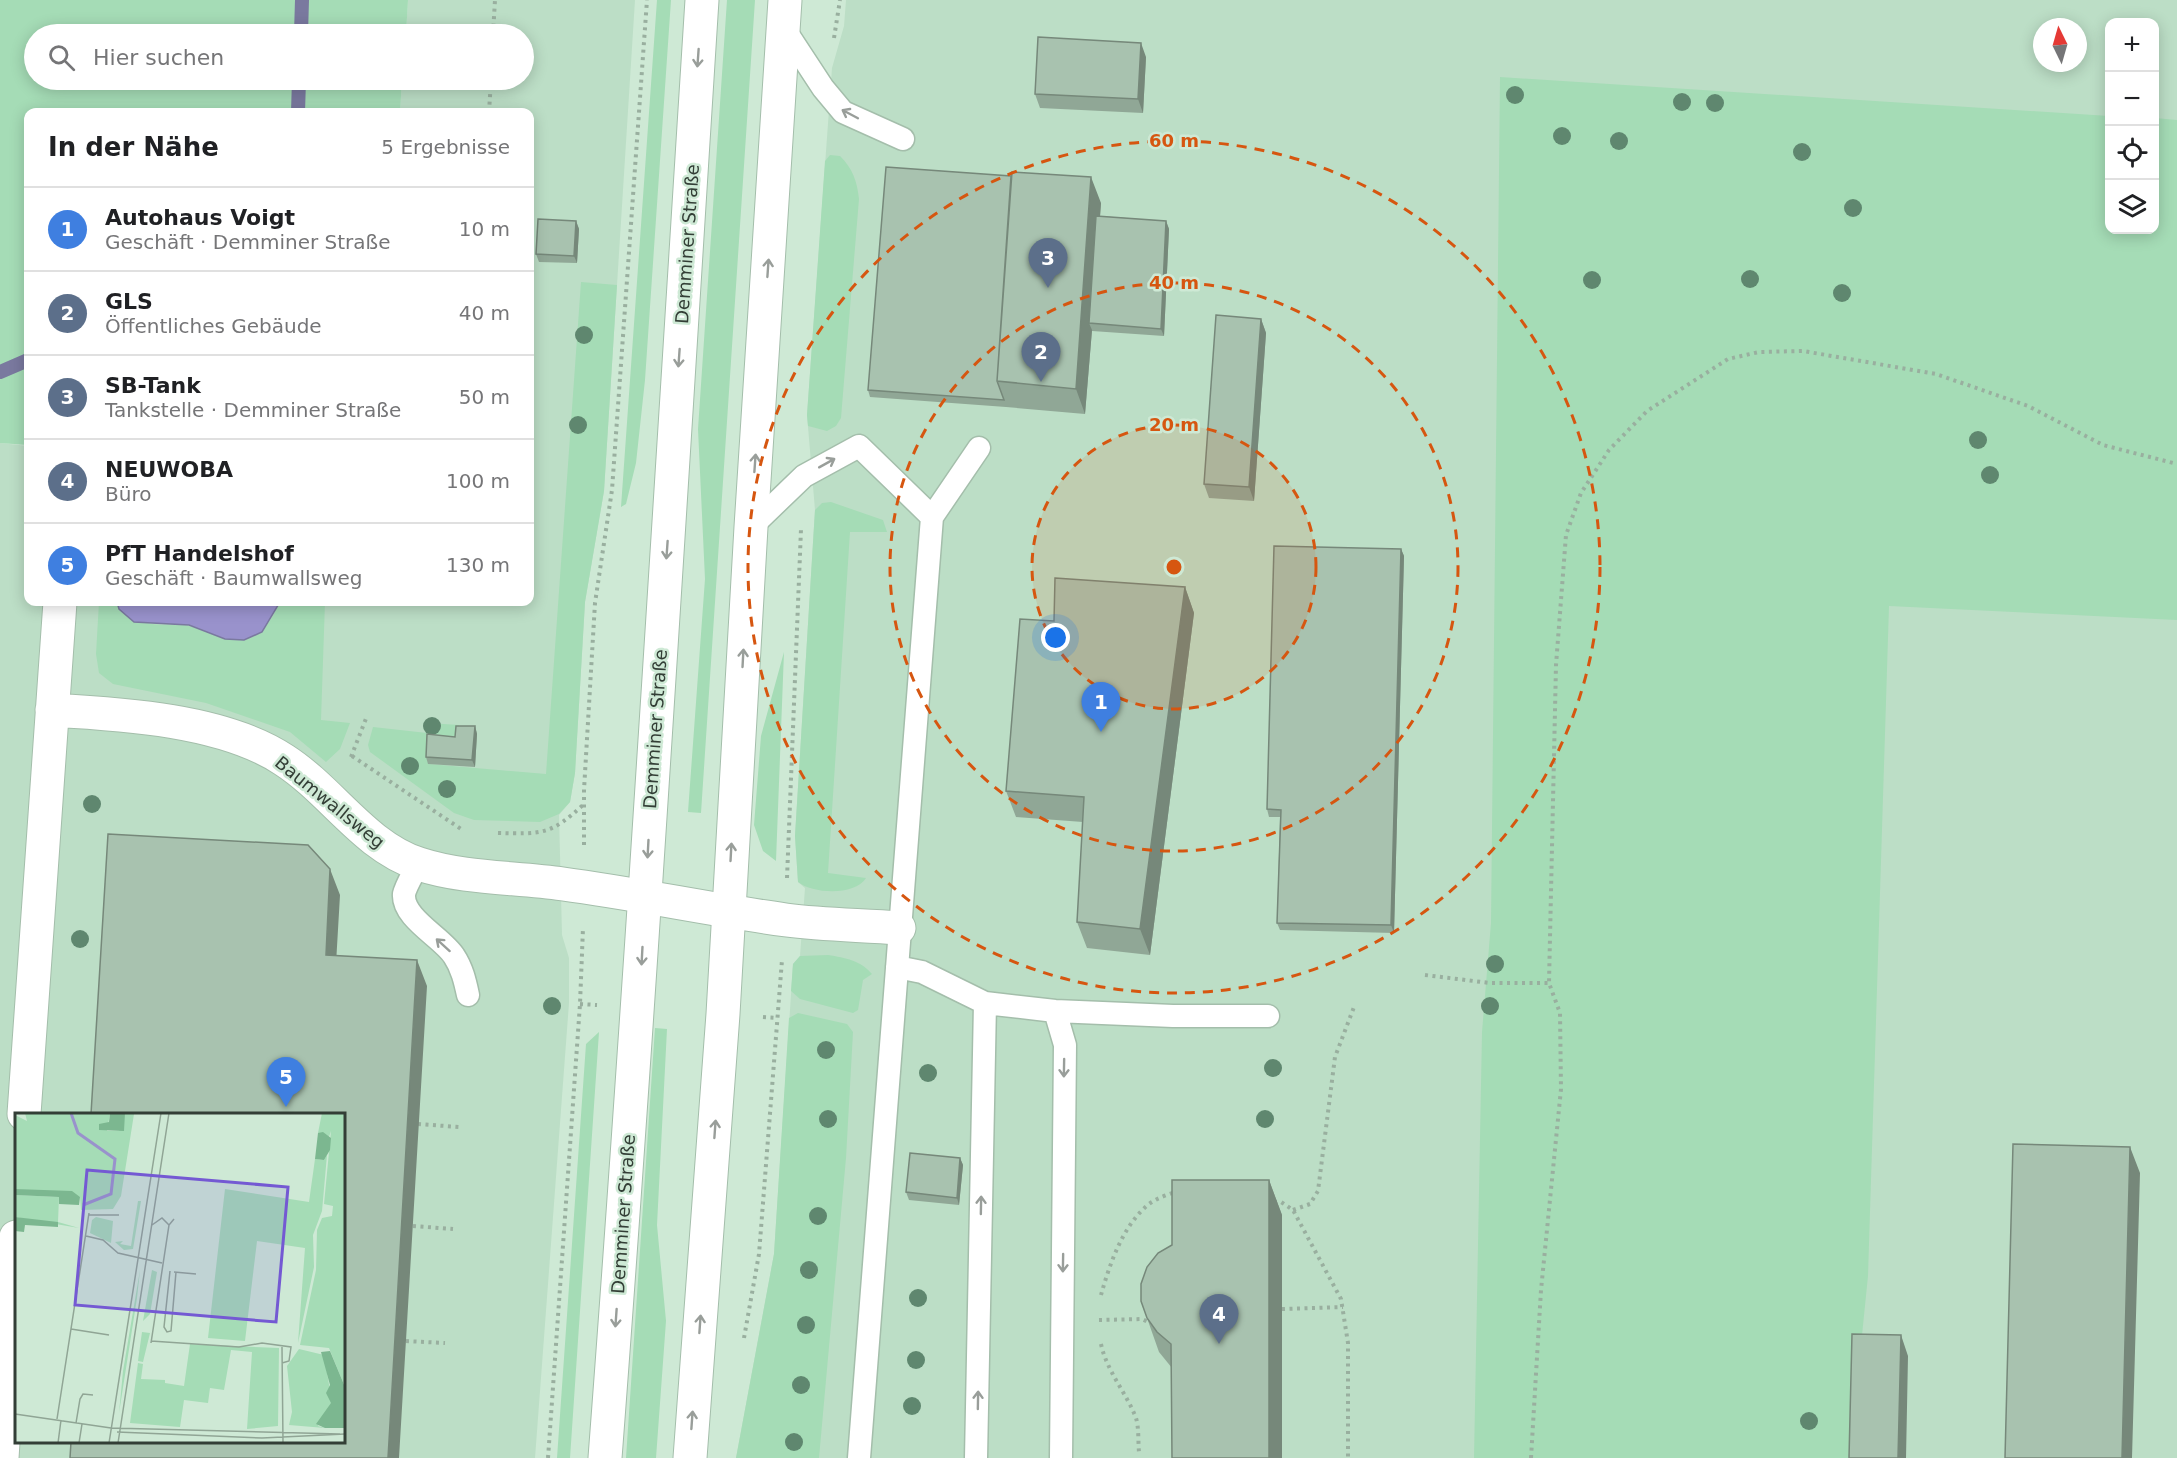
<!DOCTYPE html>
<html lang="de">
<meta charset="utf-8">
<style>
:root{--surface:#fff;--page:#f2f2f2;--text:#202124;--muted:#757577;--line:#e0e0e0;--accent:#0f766e}
body{margin:0;font-family:"DejaVu Sans",sans-serif;background:var(--page);color:var(--text)}
.controls{position:absolute;right:18px;top:18px;display:grid;overflow:hidden;border-radius:12px;box-shadow:0 3px 15px #0003}
.controls button{width:54px;height:54px;display:grid;place-items:center;padding:0;border:0;border-bottom:2px solid var(--line);background:var(--surface);color:var(--text);font:30px sans-serif}
.compass{position:absolute;left:2033px;top:18px;width:54px;height:54px;border-radius:50%;background:var(--surface);box-shadow:0 3px 15px #0003;rotate:355deg}
.you{position:absolute;left:1056px;top:638px;width:21px;height:21px;margin:-15px;border:4px solid #fff;border-radius:50%;background:#1a73e8;box-shadow:0 0 0 9px #1a73e833}
.badge{display:grid;place-items:center;width:39px;height:39px;border-radius:50%;background:var(--accent);color:#fff;font-size:20px;font-weight:700}
.pin{position:absolute;translate:-50% -50px;filter:drop-shadow(0 2px 3px #0008)}
.pin::after{content:'';position:absolute;top:32px;width:21px;height:18px;background:inherit;clip-path:polygon(0 0,100% 0,50% 100%)}
.list{margin:0;padding:0;list-style:none}
h2{display:flex;justify-content:space-between;align-items:center;height:78px;margin:0;padding:0 24px;font-size:26px}
h2 small{font-size:20px;font-weight:400;color:var(--muted)}
.list li{display:grid;grid-template-columns:39px 1fr auto;gap:18px;align-items:center;box-sizing:border-box;height:84px;padding:0 24px;border-top:2px solid var(--line)}
.list b{display:block;font-size:22px;white-space:nowrap}
.list p{margin:0;font-size:20px;white-space:nowrap;color:var(--muted)}
.list em{font-size:20px;font-style:normal;color:var(--muted)}
.icon{flex:none;width:33px;height:33px;fill:none;stroke:currentColor;stroke-width:2;stroke-linecap:round;stroke-linejoin:round}
.map{position:relative;flex:none;width:2177px;height:1458px;overflow:hidden}
.search{position:absolute;background:var(--surface);box-shadow:0 3px 15px #0003;left:24px;top:24px;width:510px;height:66px;display:flex;align-items:center;gap:15px;box-sizing:border-box;padding:0 21px;border-radius:33px;color:var(--muted);font-size:22px}
.panel{position:absolute;background:var(--surface);box-shadow:0 3px 15px #0003;left:24px;top:108px;width:510px;height:498px;border-radius:12px}
.map>svg:first-child{display:block}
.built{fill:#bcdec6;fill-rule:evenodd}
.green{fill:#a5dcb6}
.water{fill:#9992cc;stroke:#7a799f;stroke-width:1.5}
.lines{fill:none;stroke-linecap:round;stroke-linejoin:round}
.stream{stroke:#7a799f;stroke-width:14}
.service-casing{stroke:#a4beab;stroke-width:25}
.minor-casing{stroke:#a4beab;stroke-width:35}
.secondary-casing{stroke:#a4beab;stroke-width:35}
.path{stroke:#99af9f;stroke-width:4;stroke-dasharray:3 4.5;stroke-linecap:butt}
.service{stroke:#fff;stroke-width:22}
.minor{stroke:#fff;stroke-width:33}
.secondary{stroke:#fff;stroke-width:33}
.tree{fill:#5f876f}
.wall{fill:#90a796}
.shaded-wall{fill:#76887a}
.building{fill:#a8c2af;stroke:#76887a;stroke-width:1.5}
.oneway{stroke:#999e9a}
.ring{fill:none;stroke:#d65610;stroke-width:3;stroke-dasharray:10 8}
.labels{text-anchor:middle;dominant-baseline:central;stroke-width:5;stroke-linejoin:round;paint-order:stroke}
.street-label{font-size:18px;fill:#333e36;stroke:#cee9d5}
.inset-river{fill:none;stroke:#9992cc;stroke-width:3}
.inset-road{fill:none;stroke:#90a595;stroke-width:1.5}
.view{fill:#7459d3;fill-opacity:0.15;stroke:#7459d3;stroke-width:3}
.inset-edge{fill:none;stroke:#333e36;stroke-width:3}
.centre{fill:#d65610;stroke:#cee9d5;stroke-width:3}
.ring-label{font-size:18px;text-anchor:middle;font-weight:bold;fill:#d65610;stroke:#cee9d5;stroke-width:5;stroke-linejoin:round;paint-order:stroke}
</style>
<div class="map">
<svg width="2177" height="1458" viewBox="0 0 2177 1458">
<rect width="100%" height="100%" fill="#cee9d5"/>
<!-- built -->
<path class="built" d="M 408,0 L 635,0 L 604,491 L 585,602 L 575,773 L 570,802 L 559,815 L 562,935 L 569,958 L 569,1003 L 535,1458 L 0,1458 L 0,443 L 28,446 L 28,602 L 530,602 L 530,112 L 400,112 L 402,80 L 524,80 L 524,34 L 406,34 ZM 16,1114 L 344,1114 L 344,1442 L 16,1442 Z
M 846,0 L 2177,0 L 2177,1458 L 736,1458 L 774,1254 L 793,964 L 800,956 L 805,888 L 798,882 L 795,836 L 815,510 L 807,415 L 832,68 L 844,26 ZM 2110,22 L 2154,22 L 2154,230 L 2110,230 ZM 2042,27 L 2078,27 L 2078,63 L 2042,63 Z"/>
<!-- green -->
<path class="green" d="M 0,0 L 408,0 L 406,34 L 34,34 L 34,80 L 402,80 L 400,112 L 28,112 L 28,445 L 0,443 Z
M 657,0 L 671,0 L 645,380 L 636,463 L 626,504 L 621,507 Z
M 727,0 L 755,0 L 701,813 L 688,812 L 705,579 L 698,429 Z
M 1500,77 L 2109,116 L 2110,230 L 2154,230 L 2155,118 L 2177,120 L 2177,620 L 1889,606 L 1868,1276 L 1860,1355 L 1857,1458 L 1474,1458 L 1482,1032 L 1491,923 Z
M 830,155 L 840,156 C 853,169 857,181 859,199 L 841,418 L 836,426 L 827,431 L 808,426 L 807,415 L 825,161 Z
M 581,282 L 617,285 L 604,491 L 585,602 L 575,773 L 570,802 L 559,814 L 540,822 L 474,820 L 454,813 L 370,752 L 368,745 L 373,727 L 427,733 L 428,723 L 459,725 L 457,744 L 429,764 L 546,774 Z
M 831,502 L 883,520 L 887,532 L 850,532 L 828,873 L 866,878 C 855,896 813,894 798,882 L 795,836 L 815,510 L 822,503 Z
M 99,602 L 117,602 L 119,609 C 128,613 138,620 148,623 C 160,627 176,622 189,626 C 235,637 254,658 280,602 L 325,602 L 321,720 L 350,723 L 340,749 L 326,762 L 290,732 L 206,703 L 113,684 L 99,673 L 96,654 Z
M 784,652 L 776,861 L 763,851 L 754,825 L 761,736 Z
M 828,955 C 846,958 860,960 872,974 L 863,980 L 858,1010 L 853,1013 L 800,999 L 791,991 L 793,964 L 800,956 Z
M 798,1013 L 847,1024 L 853,1032 L 846,1158 L 819,1458 L 736,1458 L 774,1254 L 789,1018 Z
M 655,1028 L 667,1029 L 657,1225 L 666,1321 L 656,1458 L 626,1458 Z
M 599,1032 L 570,1458 L 557,1458 L 586,1044 Z"/>
<!-- water -->
<path class="water" d="M 117,602 L 280,602 L 262,632 L 244,640 L 225,639 L 189,625 L 134,622 L 119,609 Z"/>
<g class="lines">
<!-- stream -->
<path class="stream" d="M 301,34 L 302,0
M 298,112 L 299,80
M 0,372 L 28,360"/>
<defs>
<path id="service" d="M 783,27 L 823,88 L 843,112 L 903,139
M 751,527 L 804,476 L 859,446 L 932,517
M 418,864 C 414,873 406,885 404,894 C 402,918 443,938 454,956 C 462,968 465,981 468,995
M 897,967 L 922,972 L 985,1003 L 1055,1011 L 1173,1016 L 1268,1016
M 1055,1011 L 1065,1045 L 1061,1458
M 859,1458 L 932,517 L 979,448
M 976,1458 L 985,1003"/>
<path id="minor" d="M 52,710 C 122,714 224,720 284,760 C 332,791 364,846 419,864 C 465,879 515,877 563,884 C 638,894 712,910 786,920 C 824,925 862,925 899,928
M 24,1114 L 60,602
M 2,1458 L 16,1237"/>
<path id="secondary" d="M 605,1458 C 642,972 671,486 702,0
M 690,1458 L 723,1014 L 751,527 L 785,0"/>
</defs>
<!-- service casing -->
<use href="#service" class="service-casing"/>
<!-- minor casing -->
<use href="#minor" class="minor-casing"/>
<!-- secondary casing -->
<use href="#secondary" class="secondary-casing"/>
<!-- path -->
<path class="path" d="M 493,34 L 495,0
M 834,38 L 840,0
M 489,112 L 491,80
M 352,756 L 461,829
M 351,757 L 367,716
M 498,833 C 542,834 551,835 584,804
M 584,845 L 584,790 L 595,603 L 612,490 L 647,0
M 787,878 L 801,529
M 1425,975 L 1490,983 L 1549,983
M 580,1004 L 597,1005
M 763,1017 L 778,1018
M 418,1124 L 459,1127
M 1274,1202 L 1281,1202 L 1293,1210 L 1341,1299 L 1348,1343 L 1348,1458
M 1293,1210 L 1310,1204 L 1318,1191 L 1335,1057 L 1354,1007
M 413,1226 L 453,1229
M 1101,1295 C 1110,1263 1123,1225 1149,1204 C 1157,1198 1167,1195 1175,1192
M 1282,1309 L 1343,1307
M 1099,1320 L 1142,1319 L 1150,1323
M 744,1338 L 759,1254 L 782,960
M 406,1341 L 445,1343
M 1101,1344 C 1107,1372 1126,1392 1136,1418 C 1139,1428 1138,1441 1139,1452
M 548,1458 L 580,1004 L 583,928
M 1531,1458 L 1541,1290 L 1561,1089 L 1560,1013 L 1549,983 L 1556,665 L 1566,535 L 1581,493 L 1609,450 L 1647,411 L 1728,359 L 1759,352 L 1803,351 L 1936,374 L 2028,406 L 2103,445 L 2177,464"/>
<!-- service -->
<use href="#service" class="service"/>
<!-- minor -->
<use href="#minor" class="minor"/>
<!-- secondary -->
<use href="#secondary" class="secondary"/>
</g>
<!-- trees -->
<g class="tree">
<circle cx="1515" cy="95" r="9"/>
<circle cx="1682" cy="102" r="9"/>
<circle cx="1715" cy="103" r="9"/>
<circle cx="1562" cy="136" r="9"/>
<circle cx="1619" cy="141" r="9"/>
<circle cx="1802" cy="152" r="9"/>
<circle cx="1853" cy="208" r="9"/>
<circle cx="1750" cy="279" r="9"/>
<circle cx="1592" cy="280" r="9"/>
<circle cx="1842" cy="293" r="9"/>
<circle cx="584" cy="335" r="9"/>
<circle cx="578" cy="425" r="9"/>
<circle cx="1978" cy="440" r="9"/>
<circle cx="1990" cy="475" r="9"/>
<circle cx="432" cy="726" r="9"/>
<circle cx="410" cy="766" r="9"/>
<circle cx="447" cy="789" r="9"/>
<circle cx="92" cy="804" r="9"/>
<circle cx="80" cy="939" r="9"/>
<circle cx="1495" cy="964" r="9"/>
<circle cx="552" cy="1006" r="9"/>
<circle cx="1490" cy="1006" r="9"/>
<circle cx="826" cy="1050" r="9"/>
<circle cx="1273" cy="1068" r="9"/>
<circle cx="928" cy="1073" r="9"/>
<circle cx="828" cy="1119" r="9"/>
<circle cx="1265" cy="1119" r="9"/>
<circle cx="818" cy="1216" r="9"/>
<circle cx="809" cy="1270" r="9"/>
<circle cx="918" cy="1298" r="9"/>
<circle cx="806" cy="1325" r="9"/>
<circle cx="916" cy="1360" r="9"/>
<circle cx="801" cy="1385" r="9"/>
<circle cx="912" cy="1406" r="9"/>
<circle cx="1809" cy="1421" r="9"/>
<circle cx="794" cy="1442" r="9"/>
</g>
<!-- wall -->
<path class="wall" d="M 1146,57 L 1143,113 L 1040,108 L 1035,94 Z
M 1101,203 L 1100,216 L 1166,221 L 1169,229 L 1164,336 L 1092,331 L 1092,330 L 1085,414 L 1006,407 L 870,397 L 868,390 Z
M 576,221 L 579,229 L 577,263 L 539,262 L 536,254 Z
M 1261,319 L 1266,333 L 1254,501 L 1209,498 L 1204,484 Z
M 1401,549 L 1404,556 L 1394,933 L 1280,930 L 1277,923 L 1280,817 L 1269,817 L 1267,809 Z
M 1185,587 L 1194,613 L 1150,955 L 1087,948 L 1077,922 L 1083,822 L 1016,817 L 1006,791 L 1054,621 Z
M 475,726 L 477,734 L 475,767 L 428,764 L 426,757 L 455,737 Z
M 960,1158 L 963,1165 L 959,1205 L 909,1200 L 906,1192 Z
M 1269,1180 L 1282,1215 L 1172,1368 L 1159,1352 L 1141,1301 Z"/>
<!-- shaded-wall -->
<path class="shaded-wall" d="M 1141,43 L 1146,57 L 1143,113 L 1138,99 Z
M 1091,177 L 1101,203 L 1092,324 L 1089,323 L 1092,330 L 1085,414 L 1076,389 Z
M 576,221 L 579,229 L 577,263 L 574,256 Z
M 1166,221 L 1169,229 L 1164,336 L 1161,329 Z
M 1261,319 L 1266,333 L 1254,501 L 1249,487 Z
M 1401,549 L 1404,556 L 1394,933 L 1391,925 Z
M 1185,587 L 1194,613 L 1150,955 L 1140,929 Z
M 475,726 L 477,734 L 475,767 L 472,760 Z
M 330,869 L 340,895 L 335,981 L 326,955 Z
M 417,960 L 427,986 L 399,1458 L 388,1458 Z
M 2130,1147 L 2140,1173 L 2132,1458 L 2122,1458 Z
M 960,1158 L 963,1165 L 959,1205 L 957,1198 Z
M 1269,1180 L 1282,1215 L 1282,1458 L 1269,1458 Z
M 1901,1335 L 1908,1356 L 1906,1458 L 1898,1458 Z"/>
<!-- building -->
<path class="building" d="M 1038,37 L 1141,43 L 1138,99 L 1035,94 Z
M 886,167 L 1011,176 L 997,381 L 1004,400 L 868,390 Z
M 1012,172 L 1091,177 L 1076,389 L 997,381 Z
M 1096,216 L 1166,221 L 1161,329 L 1089,323 Z
M 538,219 L 576,221 L 574,256 L 536,254 Z
M 1216,315 L 1261,319 L 1249,487 L 1204,484 Z
M 1274,546 L 1401,549 L 1391,925 L 1277,923 L 1281,810 L 1267,809 Z
M 1055,578 L 1185,587 L 1140,929 L 1077,922 L 1084,797 L 1006,791 L 1020,619 L 1054,621 Z
M 456,726 L 475,726 L 472,760 L 426,757 L 427,734 L 455,737 Z
M 108,834 L 308,845 L 330,869 L 326,955 L 417,960 L 388,1458 L 70,1458 L 71,1442 L 344,1442 L 344,1114 L 91,1114 Z
M 2013,1144 L 2130,1147 L 2122,1458 L 2005,1458 Z
M 910,1153 L 960,1158 L 957,1198 L 906,1192 Z
M 1172,1180 L 1269,1180 L 1269,1458 L 1172,1458 L 1171,1344 L 1157,1332 L 1147,1318 L 1141,1301 L 1141,1284 L 1147,1267 L 1158,1253 L 1172,1245 Z
M 1852,1334 L 1901,1335 L 1898,1458 L 1849,1458 Z"/>
<!-- one-way arrows -->
<defs><path id="oneway-shaft" d="M-6 0H5M1.5-3L5.5 0L1.5 3" fill="none" stroke-width="1.6" stroke-linecap="round" stroke-linejoin="round" transform="scale(1.5)"/></defs>
<g class="oneway">
<use href="#oneway-shaft" transform="translate(698 58) rotate(94)"/>
<use href="#oneway-shaft" transform="translate(850 114) rotate(-152)"/>
<use href="#oneway-shaft" transform="translate(768 268) rotate(-86)"/>
<use href="#oneway-shaft" transform="translate(679 358) rotate(94)"/>
<use href="#oneway-shaft" transform="translate(755 463) rotate(-86)"/>
<use href="#oneway-shaft" transform="translate(827 463) rotate(-29)"/>
<use href="#oneway-shaft" transform="translate(667 550) rotate(94)"/>
<use href="#oneway-shaft" transform="translate(743 658) rotate(-87)"/>
<use href="#oneway-shaft" transform="translate(648 849) rotate(93)"/>
<use href="#oneway-shaft" transform="translate(731 852) rotate(-87)"/>
<use href="#oneway-shaft" transform="translate(443 945) rotate(-138)"/>
<use href="#oneway-shaft" transform="translate(642 956) rotate(93)"/>
<use href="#oneway-shaft" transform="translate(1064 1068) rotate(91)"/>
<use href="#oneway-shaft" transform="translate(715 1129) rotate(-86)"/>
<use href="#oneway-shaft" transform="translate(981 1205) rotate(-89)"/>
<use href="#oneway-shaft" transform="translate(1063 1263) rotate(91)"/>
<use href="#oneway-shaft" transform="translate(616 1318) rotate(94)"/>
<use href="#oneway-shaft" transform="translate(700 1324) rotate(-86)"/>
<use href="#oneway-shaft" transform="translate(978 1400) rotate(-89)"/>
<use href="#oneway-shaft" transform="translate(692 1420) rotate(-86)"/>
</g>
<!-- distance rings -->
<circle cx="1174" cy="567" r="142" fill="#d65610" fill-opacity=".12"/>
<g class="ring">
<circle cx="1174" cy="567" r="142"/>
<circle cx="1174" cy="567" r="284"/>
<circle cx="1174" cy="567" r="426"/>
</g>
<g class="labels">
<!-- street labels -->
<g class="street-label">
<text transform="translate(687 244) rotate(-86)">Demminer Straße</text>
<text transform="translate(655 729) rotate(-86)">Demminer Straße</text>
<text transform="translate(330 802) rotate(39)">Baumwallsweg</text>
<text transform="translate(623 1214) rotate(-86)">Demminer Straße</text>
</g>
</g>
<!-- overview -->
<g transform="translate(15 1113)">
<rect width="330" height="330" fill="#cee9d5"/>
<path d="M 10,0 L 95,0 L 92,18 L 104,18 L 110,0 L 119,1 L 106,83 L 98,96 L 66,97 L 65,84 L 0,76 L 0,2 L 12,8 ZM 307,0 L 330,0 L 330,274 L 314,235 L 285,232 L 301,157 L 302,117 L 307,105 L 317,103 L 318,93 L 309,91 L 316,18 L 314,24 L 303,20 ZM 312,42 L 307,98 L 298,122 L 299,154 L 283,230 L 290,135 L 242,128 L 230,228 L 193,225 L 210,76 L 294,89 L 300,46 L 309,47 ZM 0,82 L 44,84 L 43,109 L 64,115 L 0,104 ZM 123,88 L 126,88 L 118,136 L 109,137 L 100,129 L 108,128 L 105,131 L 116,133 ZM 81,104 L 98,108 L 96,130 L 75,120 L 77,107 ZM 125,157 L 122,185 L 104,300 L 108,258 ZM 137,157 L 142,159 L 135,201 L 128,208 ZM 127,219 L 135,220 L 128,249 L 123,248 ZM 175,231 L 264,235 L 263,313 L 232,316 L 237,239 L 216,237 L 209,277 L 195,275 L 193,290 L 169,287 L 165,314 L 115,310 L 123,250 L 128,251 L 126,266 L 150,267 L 150,270 L 169,273 ZM 284,236 L 309,242 L 317,289 L 303,313 L 310,315 L 274,312 L 277,299 L 272,253 Z" fill="#a5dcb6"/>
<path d="M 95,0 L 110,0 L 109,18 L 84,17 L 84,11 L 94,9 ZM 308,19 L 316,25 L 315,37 L 309,47 L 300,46 L 303,20 ZM 0,76 L 57,78 L 65,84 L 64,92 L 44,91 L 44,84 L 0,82 ZM 0,104 L 43,109 L 43,114 L 10,112 L 9,119 L 0,118 ZM 315,238 L 330,274 L 330,315 L 310,315 L 301,311 L 316,290 L 311,280 L 315,272 L 306,239 Z" fill="#7cb790"/>
<path class="inset-river" d="M 56,0 L 63,20 L 100,46 L 96,81 L 68,92"/>
<path class="inset-road" d="M 74,102 L 104,102M 137,112 L 147,105 L 154,112M 71,123 L 88,127 L 103,140 L 147,150M 155,158 L 149,214 L 152,219 L 156,218 L 161,159M 159,159 L 181,161M 56,216 L 94,222M 136,228 L 224,234 L 247,230 L 276,234 L 274,248 L 267,250M 136,230 L 154,112 L 159,106M 267,234 L 268,330M 0,301 L 96,315 L 325,321M 42,306 L 74,100M 61,310 L 65,286 L 68,281 L 78,282M 102,319 L 247,325 L 330,321M 43,330 L 46,307M 64,330 L 67,311M 94,330 L 146,0M 103,330 L 154,0"/>
<path class="view" d="M 72,57 L 273,74 L 261,209 L 60,192 Z"/>
<rect width="330" height="330" class="inset-edge"/>
</g>
<circle cx="1174" cy="567" r="9" class="centre"/>
<g class="ring-label">
<text x="1174" y="147">60 m</text>
<text x="1174" y="289">40 m</text>
<text x="1174" y="431">20 m</text>
</g>
</svg>
<div class="controls">
<button>+</button>
<button>−</button>
<button><svg class="icon" aria-label="locate" viewBox="0 0 24 24"><circle cx="12" cy="12" r="6"/><path d="M12 2v4M12 18v4M2 12h4M18 12h4"/></svg></button>
<button><svg class="icon" aria-label="layers" viewBox="0 0 24 24"><path d="M12 4l9 5-9 5-9-5zM3 14l9 5 9-5"/></svg></button>
</div>
<svg class="compass" viewBox="-18 -18 36 36"><path d="M0-13l5 13h-10z" fill="#e53935"/><path d="M0 13l5-13h-10z" fill="#757577"/></svg>
<div class="you"></div>
<div class="pin badge" style="left:1101px;top:732px;background:#3f7fe0">1</div>
<div class="pin badge" style="left:1041px;top:382px;background:#5c6f8a">2</div>
<div class="pin badge" style="left:1048px;top:288px;background:#5c6f8a">3</div>
<div class="pin badge" style="left:1219px;top:1344px;background:#5c6f8a">4</div>
<div class="pin badge" style="left:286px;top:1107px;background:#3f7fe0">5</div>
<div class="search"><svg class="icon" aria-label="search" viewBox="0 0 24 24"><circle cx="10" cy="10" r="6"/><path d="M15 15l6 6"/></svg>Hier suchen</div>
<section class="panel">
<h2>In der Nähe<small>5 Ergebnisse</small></h2>
<ul class="list">
<li><span class="badge" style="background:#3f7fe0">1</span><div><b>Autohaus Voigt</b><p>Geschäft · Demminer Straße</p></div><em>10 m</em></li>
<li><span class="badge" style="background:#5c6f8a">2</span><div><b>GLS</b><p>Öffentliches Gebäude</p></div><em>40 m</em></li>
<li><span class="badge" style="background:#5c6f8a">3</span><div><b>SB-Tank</b><p>Tankstelle · Demminer Straße</p></div><em>50 m</em></li>
<li><span class="badge" style="background:#5c6f8a">4</span><div><b>NEUWOBA</b><p>Büro</p></div><em>100 m</em></li>
<li><span class="badge" style="background:#3f7fe0">5</span><div><b>PfT Handelshof</b><p>Geschäft · Baumwallsweg</p></div><em>130 m</em></li>
</ul>
</section>
</div>
